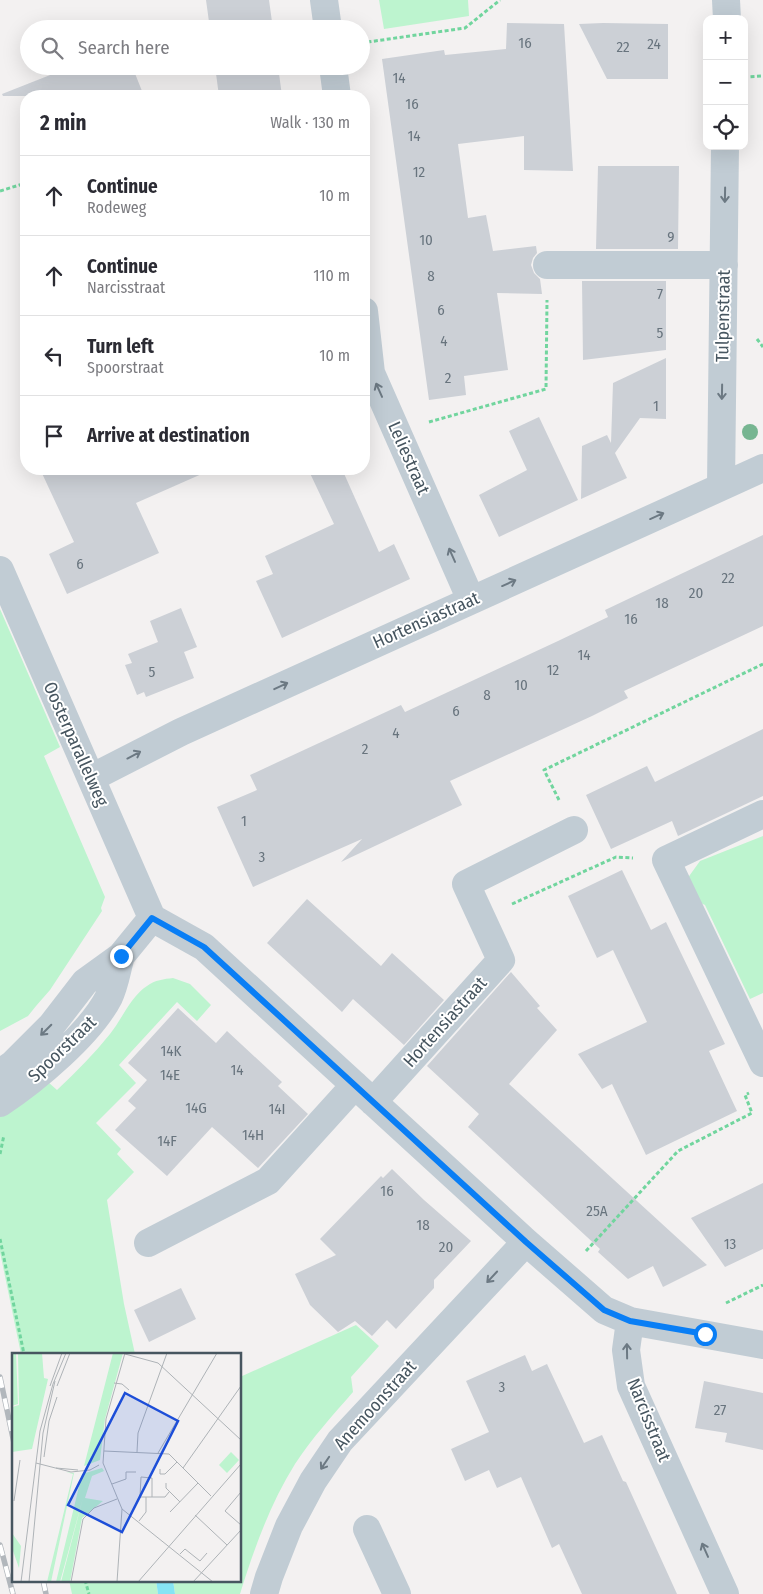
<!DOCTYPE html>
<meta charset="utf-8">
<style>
:root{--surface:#fff;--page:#f7f7f7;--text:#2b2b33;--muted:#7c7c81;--line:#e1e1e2}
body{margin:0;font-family:"Fira Sans Condensed",sans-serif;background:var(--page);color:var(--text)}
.controls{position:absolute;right:15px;top:15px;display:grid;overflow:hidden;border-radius:10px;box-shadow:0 5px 20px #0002}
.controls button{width:45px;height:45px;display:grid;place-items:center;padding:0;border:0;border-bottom:1px solid var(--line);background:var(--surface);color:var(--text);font:25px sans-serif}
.stop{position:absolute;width:15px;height:15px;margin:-11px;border:4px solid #097ef5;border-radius:50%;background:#fff}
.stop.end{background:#097ef5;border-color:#fff;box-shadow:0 1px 5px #0008}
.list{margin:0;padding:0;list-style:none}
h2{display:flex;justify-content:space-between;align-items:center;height:65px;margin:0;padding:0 20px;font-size:21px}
h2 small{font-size:16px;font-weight:400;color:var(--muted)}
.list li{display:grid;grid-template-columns:32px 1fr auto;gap:15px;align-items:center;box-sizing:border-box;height:80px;padding:0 20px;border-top:1px solid var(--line)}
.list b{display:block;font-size:19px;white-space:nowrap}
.list p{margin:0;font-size:16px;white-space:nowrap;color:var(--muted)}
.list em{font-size:16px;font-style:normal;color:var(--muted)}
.icon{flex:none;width:28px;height:28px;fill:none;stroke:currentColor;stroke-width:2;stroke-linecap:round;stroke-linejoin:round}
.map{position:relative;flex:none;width:763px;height:1594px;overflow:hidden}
.search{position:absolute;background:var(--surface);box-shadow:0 5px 20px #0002;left:20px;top:20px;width:350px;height:55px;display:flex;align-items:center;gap:12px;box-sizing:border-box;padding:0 18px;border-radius:28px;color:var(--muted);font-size:19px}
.panel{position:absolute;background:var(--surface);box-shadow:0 5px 20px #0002;left:20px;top:90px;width:350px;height:385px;border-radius:20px}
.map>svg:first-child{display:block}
.green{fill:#bdf4cf}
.water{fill:#86e4f4}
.building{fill:#ccd0d6}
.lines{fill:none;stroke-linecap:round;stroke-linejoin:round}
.path{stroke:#71d59e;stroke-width:3;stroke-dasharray:4 2.5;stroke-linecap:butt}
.minor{stroke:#c1ccd4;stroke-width:28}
.rail-casing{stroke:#b2b7bc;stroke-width:5.5}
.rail{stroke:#fff;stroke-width:4;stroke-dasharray:11;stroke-linecap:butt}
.tree{fill:#76b591}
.oneway{stroke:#6c7983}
.route{stroke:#097ef5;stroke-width:6}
.labels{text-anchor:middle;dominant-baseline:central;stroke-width:4;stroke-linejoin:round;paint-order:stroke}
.number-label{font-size:15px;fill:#68747e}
.street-label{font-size:18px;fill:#475660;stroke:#fff}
.inset-road{fill:none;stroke:#aeb3b7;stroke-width:1}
.view{fill:#1d4ed8;fill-opacity:0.15;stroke:#1d4ed8;stroke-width:2.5}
.inset-edge{fill:none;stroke:#475660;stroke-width:2.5}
</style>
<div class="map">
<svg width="763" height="1594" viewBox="0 0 763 1594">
<rect width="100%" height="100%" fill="#f3f1f1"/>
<!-- green -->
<path class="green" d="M 379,0 L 468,0 L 469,16 L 384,29 Z
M 0,609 L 60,747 L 44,756 L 105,897 L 101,908 L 102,911 L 50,990 L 36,1006 L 28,1016 L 0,1031 Z
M 763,836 L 763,993 L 750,999 L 705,905 L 692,899 L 687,879 L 700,861 Z
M 173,978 L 190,984 L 211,1005 L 197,1021 L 177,1002 L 119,1065 L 136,1083 L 96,1123 L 121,1149 L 117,1154 L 134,1172 L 107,1200 L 124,1304 L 135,1354 L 21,1354 L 0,1252 L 0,1116 L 48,1082 L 57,1090 C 76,1072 94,1054 110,1034 C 122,1019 131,996 147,986 C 155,980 164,979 173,978 Z
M 356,1325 L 379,1346 L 351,1377 L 353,1392 C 333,1415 312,1438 295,1464 C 270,1504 254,1549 240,1594 L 175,1594 L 173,1580 L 240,1580 L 240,1377 Z
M 69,1580 L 156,1580 L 158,1594 L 72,1594 Z"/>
<!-- water -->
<path class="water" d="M 156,1580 L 173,1580 L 175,1594 L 158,1594 Z"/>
<!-- building -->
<path class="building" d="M 206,0 L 269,0 L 273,29 L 210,29 Z
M 507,23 L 564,24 L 573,171 L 524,170 L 524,136 L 458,144 L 468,218 L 486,215 L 493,251 L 536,246 L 537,253 L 533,258 L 531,265 L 534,273 L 540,279 L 542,294 L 497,293 L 508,370 L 464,376 L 466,395 L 429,400 L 382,59 L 444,50 L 445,55 L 506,49 Z
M 603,23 L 668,24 L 668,79 L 607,79 L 579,24 Z
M 73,66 L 132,66 L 144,96 L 3,96 L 2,94 Z
M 215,66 L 278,66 L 282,96 L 219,96 Z
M 598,166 L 679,166 L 678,249 L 596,249 Z
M 582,281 L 666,281 L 666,350 L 583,360 Z
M 666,358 L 666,419 L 640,418 L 615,453 L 627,478 L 581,499 L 582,446 L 607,435 L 611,443 L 613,383 Z
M 539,417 L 578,500 L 499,537 L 479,495 L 527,470 L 509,431 Z
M 40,469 L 213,469 L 136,503 L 159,553 L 67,594 L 49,554 L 74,542 Z
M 308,469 L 342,469 L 379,552 L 394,544 L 410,579 L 282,638 L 256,581 L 273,574 L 265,556 L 334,524 Z
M 763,535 L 763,626 L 624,691 L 628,698 L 592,716 L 450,781 L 462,805 L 341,862 L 362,839 L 253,887 L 217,807 L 257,790 L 250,775 L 401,705 L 405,712 L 558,641 L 608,617 L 605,610 Z
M 181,608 L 197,647 L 184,652 L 194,678 L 146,697 L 144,692 L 137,695 L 125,665 L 132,663 L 128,654 L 158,642 L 150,621 Z
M 763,729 L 763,796 L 678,836 L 672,821 L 611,849 L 586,795 L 647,766 L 655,782 Z
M 622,870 L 651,930 L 666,922 L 725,1044 L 709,1051 L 737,1111 L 646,1155 L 612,1084 L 602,1089 L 578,1054 L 647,1022 L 613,950 L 597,958 L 568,896 Z
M 307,899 L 381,966 L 392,953 L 444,1000 L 404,1045 L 353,999 L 342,1012 L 267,943 Z
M 511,972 L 540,1006 L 537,1008 L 557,1030 L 509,1084 L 707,1265 L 663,1287 L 653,1266 L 628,1279 L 598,1252 L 600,1249 L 468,1127 L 479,1114 L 427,1066 Z
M 178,1008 L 216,1043 L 227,1031 L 282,1082 L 278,1086 L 308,1114 L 258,1168 L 212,1127 L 167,1176 L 115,1130 L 136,1108 L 128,1101 L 147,1080 L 128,1063 Z
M 392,1169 L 424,1200 L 471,1241 L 434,1280 L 434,1288 L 396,1329 L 387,1320 L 372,1336 L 355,1321 L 338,1332 L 310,1305 L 295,1274 L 336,1255 L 320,1239 L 381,1176 L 383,1178 Z
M 763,1183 L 763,1249 L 725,1267 L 691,1218 Z
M 181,1288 L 196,1319 L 149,1342 L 134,1310 Z
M 525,1355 L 532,1371 L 547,1364 L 584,1443 L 602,1435 L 623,1481 L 626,1482 L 677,1594 L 582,1594 L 559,1544 L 552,1548 L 521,1477 L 497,1488 L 489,1470 L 465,1481 L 451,1449 L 489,1432 L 466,1381 Z
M 704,1381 L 763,1393 L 763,1450 L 725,1442 L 727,1433 L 695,1428 Z"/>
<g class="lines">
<!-- path -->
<path class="path" d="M 361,43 L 465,28 L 500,0
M 744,77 L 763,76
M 0,191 L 26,183
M 757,339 L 763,347
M 429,422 L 546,389 L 547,300
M 559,800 L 544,770 L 763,664
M 512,904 L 616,857 L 633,858
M 0,1154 L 4,1135
M 0,1239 L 24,1354
M 586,1251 L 678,1151 L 752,1113 L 745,1095 L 749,1093
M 726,1303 L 763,1285
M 85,1580 L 89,1594"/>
<!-- minor -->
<path class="minor" d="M 324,0 L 328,29
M 726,0 L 727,19
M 333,66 L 337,96
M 547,265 L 724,265
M 364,311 L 371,373 L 471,600
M 721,486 L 725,146
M 0,570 L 152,918
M 91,778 L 181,732 L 763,468
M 763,814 L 666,860 L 763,1063
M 152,918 L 204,947 L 526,1242 L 604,1310 L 630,1321 L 763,1345
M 0,1073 L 13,1064 L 51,1026 L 85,982 L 121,956 L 152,918
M 373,1102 L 501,960 L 466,884 L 574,830
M 0,1103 C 35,1080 90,1034 109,997 C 115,985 117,969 121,956
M 148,1243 L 268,1181 L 355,1085
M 630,1321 L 626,1350 L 631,1386 L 725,1594
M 367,1529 L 397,1594
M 264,1594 L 269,1577 L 289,1526 L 313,1481 L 340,1441 L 526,1242"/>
<defs>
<path id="rail" d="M 0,1377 L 14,1443
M 0,1545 L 13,1594
M 43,1580 L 46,1594"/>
</defs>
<!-- rail casing -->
<use href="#rail" class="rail-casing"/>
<!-- rail -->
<use href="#rail" class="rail"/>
</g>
<!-- trees -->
<circle class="tree" cx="750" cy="432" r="8"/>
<!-- one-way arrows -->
<defs><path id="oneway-shaft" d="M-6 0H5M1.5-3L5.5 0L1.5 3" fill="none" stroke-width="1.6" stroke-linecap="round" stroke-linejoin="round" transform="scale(1.25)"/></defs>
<g class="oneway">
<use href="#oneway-shaft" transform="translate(725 195) rotate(91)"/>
<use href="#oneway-shaft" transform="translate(379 390) rotate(-114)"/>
<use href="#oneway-shaft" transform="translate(722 392) rotate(91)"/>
<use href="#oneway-shaft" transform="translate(657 516) rotate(-24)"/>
<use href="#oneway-shaft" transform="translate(452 555) rotate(-114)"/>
<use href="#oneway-shaft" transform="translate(509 583) rotate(-24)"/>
<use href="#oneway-shaft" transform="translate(281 686) rotate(-25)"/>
<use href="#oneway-shaft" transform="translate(134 755) rotate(-28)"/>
<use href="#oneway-shaft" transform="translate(46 1030) rotate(135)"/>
<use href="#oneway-shaft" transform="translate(492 1277) rotate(133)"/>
<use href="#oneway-shaft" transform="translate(627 1351) rotate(-91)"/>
<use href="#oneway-shaft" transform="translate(325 1463) rotate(124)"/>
<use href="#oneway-shaft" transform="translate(705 1550) rotate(-114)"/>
</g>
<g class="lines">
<!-- route -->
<path class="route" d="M 121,956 L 152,918 L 204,947 L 526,1242 L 604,1310 L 630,1321 L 705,1334"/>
</g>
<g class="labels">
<!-- number labels -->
<g class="number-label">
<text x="525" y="43">16</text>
<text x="654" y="44">24</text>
<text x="623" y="47">22</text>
<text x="399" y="78">14</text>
<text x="412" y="104">16</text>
<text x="414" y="136">14</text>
<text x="419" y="172">12</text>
<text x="671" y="237">9</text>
<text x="426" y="240">10</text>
<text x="431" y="276">8</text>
<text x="660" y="294">7</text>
<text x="441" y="310">6</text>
<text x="660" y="333">5</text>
<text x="444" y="341">4</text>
<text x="448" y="378">2</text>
<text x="656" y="406">1</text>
<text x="80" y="564">6</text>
<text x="728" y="578">22</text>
<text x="696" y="593">20</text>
<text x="662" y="603">18</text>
<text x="631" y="619">16</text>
<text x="584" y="655">14</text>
<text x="553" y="670">12</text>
<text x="152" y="672">5</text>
<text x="521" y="685">10</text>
<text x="487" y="695">8</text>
<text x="456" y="711">6</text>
<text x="396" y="733">4</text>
<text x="365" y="749">2</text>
<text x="244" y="821">1</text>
<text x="262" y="857">3</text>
<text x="171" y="1051">14K</text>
<text x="237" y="1070">14</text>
<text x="170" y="1075">14E</text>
<text x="196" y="1108">14G</text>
<text x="277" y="1109">14I</text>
<text x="253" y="1135">14H</text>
<text x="167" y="1141">14F</text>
<text x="387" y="1191">16</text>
<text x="597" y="1211">25A</text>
<text x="423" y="1225">18</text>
<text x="730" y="1244">13</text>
<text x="446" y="1247">20</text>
<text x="502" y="1387">3</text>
<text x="720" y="1410">27</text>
</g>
<!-- street labels -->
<g class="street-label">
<text transform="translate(723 316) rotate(-89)">Tulpenstraat</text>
<text transform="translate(409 458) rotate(66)">Leliestraat</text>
<text transform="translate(426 620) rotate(-24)">Hortensiastraat</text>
<text transform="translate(76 744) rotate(66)">Oosterparallelweg</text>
<text transform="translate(445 1022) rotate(-48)">Hortensiastraat</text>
<text transform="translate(62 1049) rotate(-44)">Spoorstraat</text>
<text transform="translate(375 1405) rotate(-48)">Anemoonstraat</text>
<text transform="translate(649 1420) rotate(68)">Narcisstraat</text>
</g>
</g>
<!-- overview -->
<g transform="translate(12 1353)">
<rect width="229" height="229" fill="#f3f1f1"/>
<path d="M 0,0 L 4,0 L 6,51 L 0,53 ZM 6,0 L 30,0 L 32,25 L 36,26 L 20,96 L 0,99 L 0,54 L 7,52 ZM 101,0 L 111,0 L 93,66 L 88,107 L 72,113 ZM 219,99 L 227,107 L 215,120 L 207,112 ZM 90,115 L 92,118 L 80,123 L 73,145 L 91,148 L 70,165 L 58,229 L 49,229 L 71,145 L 48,229 L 44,229 L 70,121 ZM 54,119 L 62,120 L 39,229 L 35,229 L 61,121 ZM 0,180 L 9,193 L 7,215 L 0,195 Z" fill="#bdf4cf"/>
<path class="inset-road" d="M 113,1 L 146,10 L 229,87M 102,30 L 110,31 L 117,37M 38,33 L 50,0M 45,33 L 58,0M 92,98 L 157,101 L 199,143M 125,99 L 126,80 L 155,0M 146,100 L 205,0M 32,104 L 37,68 L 45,44M 24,110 L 59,119 L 78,117 L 87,112M 91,110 L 110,156 L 201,229M 91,110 L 94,66 L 113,0M 44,115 L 66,117M 171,115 L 229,33M 148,116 L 148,121 L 153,121 L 165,109M 154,130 L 154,135 L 168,149M 100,131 L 114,126 L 114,119 L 124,119M 229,139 L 213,158 L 229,172M 140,144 L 140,125 L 129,124 L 128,144 L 153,144 L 157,139M 2,148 L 8,107M 158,159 L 186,130M 183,162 L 215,192M 127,168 L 134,159 L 134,144M 168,201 L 173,196 L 188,208 L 195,200M 9,229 L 28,78 L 41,31 L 54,0M 17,229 L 31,80 L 43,28M 59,229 L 71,166 L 82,155 L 105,146M 105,229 L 110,156M 126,229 L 229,111M 181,229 L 229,177"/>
<path class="view" d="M 113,40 L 166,68 L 110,179 L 56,152 Z"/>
<rect width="229" height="229" class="inset-edge"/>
</g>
</svg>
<div class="controls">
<button>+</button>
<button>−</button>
<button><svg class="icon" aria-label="locate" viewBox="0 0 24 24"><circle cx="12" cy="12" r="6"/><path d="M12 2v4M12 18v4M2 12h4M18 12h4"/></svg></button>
</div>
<div class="stop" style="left:705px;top:1334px"></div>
<div class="stop end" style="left:121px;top:956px"></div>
<div class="search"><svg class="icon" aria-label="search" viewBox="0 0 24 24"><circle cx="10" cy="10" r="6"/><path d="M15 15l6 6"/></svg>Search here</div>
<section class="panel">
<h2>2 min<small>Walk · 130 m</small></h2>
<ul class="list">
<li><svg class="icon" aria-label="ahead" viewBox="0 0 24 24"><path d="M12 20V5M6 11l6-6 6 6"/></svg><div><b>Continue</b><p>Rodeweg</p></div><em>10 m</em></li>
<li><svg class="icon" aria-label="ahead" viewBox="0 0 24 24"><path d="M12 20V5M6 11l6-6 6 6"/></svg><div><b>Continue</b><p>Narcisstraat</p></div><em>110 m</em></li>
<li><svg class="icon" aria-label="left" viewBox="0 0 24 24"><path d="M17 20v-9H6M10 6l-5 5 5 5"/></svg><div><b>Turn left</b><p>Spoorstraat</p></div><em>10 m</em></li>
<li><svg class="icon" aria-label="arrive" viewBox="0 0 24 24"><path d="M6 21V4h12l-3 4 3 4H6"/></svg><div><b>Arrive at destination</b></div></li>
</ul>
</section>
</div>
